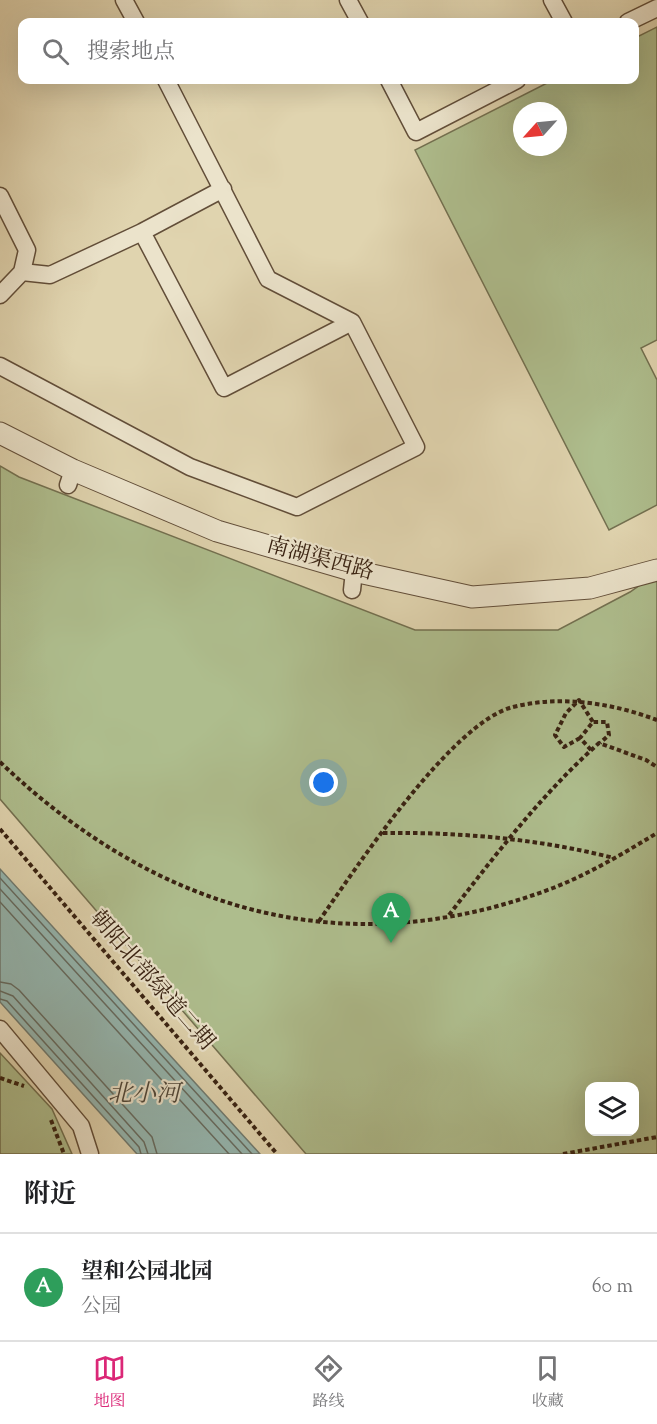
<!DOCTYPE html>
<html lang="zh">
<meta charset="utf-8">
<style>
:root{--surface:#fff;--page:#f2f2f2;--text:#202124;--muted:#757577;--line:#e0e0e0;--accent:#db2777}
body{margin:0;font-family:"Sorts Mill Goudy","Noto Serif SC",serif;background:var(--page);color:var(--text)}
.controls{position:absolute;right:18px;bottom:18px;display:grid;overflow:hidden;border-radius:12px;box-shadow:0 6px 24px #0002}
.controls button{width:54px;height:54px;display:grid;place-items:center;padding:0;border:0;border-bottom:2px solid var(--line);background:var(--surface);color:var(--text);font:30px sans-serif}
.compass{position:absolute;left:513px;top:102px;width:54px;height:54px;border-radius:50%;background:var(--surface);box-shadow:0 6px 24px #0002;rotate:243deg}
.you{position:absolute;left:324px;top:783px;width:21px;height:21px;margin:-15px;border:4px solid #fff;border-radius:50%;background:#1a73e8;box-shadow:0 0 0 9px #1a73e833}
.badge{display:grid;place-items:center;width:39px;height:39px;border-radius:50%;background:var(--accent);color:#fff;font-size:20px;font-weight:700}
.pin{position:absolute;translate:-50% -50px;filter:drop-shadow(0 2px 3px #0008)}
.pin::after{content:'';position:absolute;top:32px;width:21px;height:18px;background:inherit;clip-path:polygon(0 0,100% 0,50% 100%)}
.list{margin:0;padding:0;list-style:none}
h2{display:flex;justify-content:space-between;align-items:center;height:78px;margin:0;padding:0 24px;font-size:26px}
h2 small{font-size:20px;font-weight:400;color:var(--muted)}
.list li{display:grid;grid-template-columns:39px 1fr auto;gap:18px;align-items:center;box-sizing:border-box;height:108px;padding:0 24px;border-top:2px solid var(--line)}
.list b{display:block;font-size:22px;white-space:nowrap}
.list p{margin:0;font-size:20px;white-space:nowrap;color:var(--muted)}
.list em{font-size:20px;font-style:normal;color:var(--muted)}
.icon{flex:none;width:33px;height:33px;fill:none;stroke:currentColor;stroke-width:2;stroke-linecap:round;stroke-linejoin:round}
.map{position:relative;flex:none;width:657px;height:1154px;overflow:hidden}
.search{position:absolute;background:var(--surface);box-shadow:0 6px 24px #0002;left:18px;right:18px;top:18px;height:66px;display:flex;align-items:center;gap:15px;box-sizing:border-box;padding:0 21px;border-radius:12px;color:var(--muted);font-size:22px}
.sheet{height:186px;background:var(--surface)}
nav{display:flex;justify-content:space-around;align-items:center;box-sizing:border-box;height:84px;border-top:2px solid var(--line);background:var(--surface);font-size:16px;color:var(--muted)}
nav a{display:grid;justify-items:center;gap:3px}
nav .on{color:var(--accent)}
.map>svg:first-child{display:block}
.green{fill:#aebd8d;stroke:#737050;stroke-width:1.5;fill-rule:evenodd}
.water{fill:#95b7b1;stroke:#707b71;stroke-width:1.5}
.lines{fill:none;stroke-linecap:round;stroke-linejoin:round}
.shore{stroke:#666c62;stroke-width:1.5}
.minor-casing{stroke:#624e39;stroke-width:19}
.tertiary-casing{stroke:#624e39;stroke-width:23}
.path{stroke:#382212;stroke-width:4;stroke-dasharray:4.5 3;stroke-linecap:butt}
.minor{stroke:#ebe3cb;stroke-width:16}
.tertiary{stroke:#ebe3cb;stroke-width:21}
.labels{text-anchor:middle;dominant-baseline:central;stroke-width:4.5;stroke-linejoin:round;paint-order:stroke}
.street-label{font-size:22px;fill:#382212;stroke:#ebe3cb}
.water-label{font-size:24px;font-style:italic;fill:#4f473a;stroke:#ebe3cb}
</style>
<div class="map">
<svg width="657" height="1154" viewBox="0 0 657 1154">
<rect width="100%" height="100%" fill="#e0d4af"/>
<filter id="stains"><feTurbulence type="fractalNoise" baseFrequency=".00333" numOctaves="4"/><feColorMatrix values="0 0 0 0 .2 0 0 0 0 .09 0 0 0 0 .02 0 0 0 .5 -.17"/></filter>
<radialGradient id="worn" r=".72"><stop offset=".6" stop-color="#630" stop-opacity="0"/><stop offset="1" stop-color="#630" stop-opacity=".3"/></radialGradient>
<!-- green -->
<path class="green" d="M 657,27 L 657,340 L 641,348 L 657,380 L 657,505 L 609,530 L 415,150 L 553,80 L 634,80 L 635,38 ZM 522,111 L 558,111 L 558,147 L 522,147 Z
M 0,466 L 19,477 L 415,630 L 558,630 L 630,592 L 657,573 L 657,1154 L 306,1154 L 0,799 ZM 590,1086 L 634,1086 L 634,1132 L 590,1132 Z
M 0,1053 L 52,1109 L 72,1154 L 0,1154 Z"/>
<!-- water -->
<path class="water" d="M 0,869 L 260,1154 L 137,1154 L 0,1002 Z"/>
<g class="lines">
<!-- shore -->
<path class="shore" d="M 0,878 L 252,1154
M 0,889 L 242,1154
M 0,902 L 229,1154
M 0,982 L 11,984 L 19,990 L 152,1137 L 157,1154
M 0,991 L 13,996 L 144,1142 L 148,1154
M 0,999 L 7,1001 L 139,1147 L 141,1154"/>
<defs>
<path id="minor" d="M 124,0 L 136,22
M 348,0 L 360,22
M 552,0 L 564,22
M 628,22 L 657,8
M 389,80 L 416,132 L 517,80
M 0,196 L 27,250 L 22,272 L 50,275 L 142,232 L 223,189
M 142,232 L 224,388 L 352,322
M 0,295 L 22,272
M 0,366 L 190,467 L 297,507 L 416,447 L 352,322 L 268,279 L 166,80
M 68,485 L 73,470
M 352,590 L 354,571
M 0,1029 L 81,1126 L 90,1154"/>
<path id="tertiary" d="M 0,433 L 73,470 L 217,531 L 354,571 L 472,597 L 590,588 L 657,570"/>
</defs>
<!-- minor casing -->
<use href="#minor" class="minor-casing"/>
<!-- tertiary casing -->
<use href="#tertiary" class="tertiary-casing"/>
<!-- path -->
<path class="path" d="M 580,738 L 564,747 L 555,735 L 566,713 L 579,700 L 593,722
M 591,750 L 580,738 L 593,722 L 607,722 L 609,735 L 600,743
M 0,762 C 157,912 345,967 553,888 C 589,874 624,853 657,833
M 0,829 L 277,1154
M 383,833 C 461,832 539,839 614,858
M 449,915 C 496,854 542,794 599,743 L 646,760 L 657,767
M 319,921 C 356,868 452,722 513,707 C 561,695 612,703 657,720
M 0,1078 L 24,1086
M 51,1120 L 64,1154
M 563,1154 L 657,1137"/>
<!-- minor -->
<use href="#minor" class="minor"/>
<!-- tertiary -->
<use href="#tertiary" class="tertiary"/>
</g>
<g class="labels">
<!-- street labels -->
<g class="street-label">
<text transform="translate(320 560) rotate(15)">南湖渠西路</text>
<text transform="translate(151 981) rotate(49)">朝阳北部绿道二期</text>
</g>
<!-- water labels -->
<g class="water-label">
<text x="144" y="1095">北小河</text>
</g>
</g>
<rect width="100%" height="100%" filter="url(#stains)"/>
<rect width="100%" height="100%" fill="url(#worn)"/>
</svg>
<div class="controls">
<button><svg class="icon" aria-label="layers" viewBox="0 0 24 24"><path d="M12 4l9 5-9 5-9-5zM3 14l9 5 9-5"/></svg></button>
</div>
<svg class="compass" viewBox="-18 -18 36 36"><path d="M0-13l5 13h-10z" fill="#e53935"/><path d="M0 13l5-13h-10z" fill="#757577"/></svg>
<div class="you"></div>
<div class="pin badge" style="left:391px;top:943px;background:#2e9e5b">A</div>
<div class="search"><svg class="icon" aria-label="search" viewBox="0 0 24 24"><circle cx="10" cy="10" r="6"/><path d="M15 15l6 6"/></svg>搜索地点</div>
</div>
<section class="sheet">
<h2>附近<small></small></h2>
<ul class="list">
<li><span class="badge" style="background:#2e9e5b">A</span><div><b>望和公园北园</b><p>公园</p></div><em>60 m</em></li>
</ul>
</section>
<nav>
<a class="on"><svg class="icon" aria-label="map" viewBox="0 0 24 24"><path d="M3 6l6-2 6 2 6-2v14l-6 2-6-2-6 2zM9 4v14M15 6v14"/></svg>地图</a>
<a><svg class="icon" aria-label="directions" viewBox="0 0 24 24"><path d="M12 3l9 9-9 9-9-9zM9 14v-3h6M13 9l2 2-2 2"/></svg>路线</a>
<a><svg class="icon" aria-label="saved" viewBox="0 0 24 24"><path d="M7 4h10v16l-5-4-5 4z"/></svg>收藏</a>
</nav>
